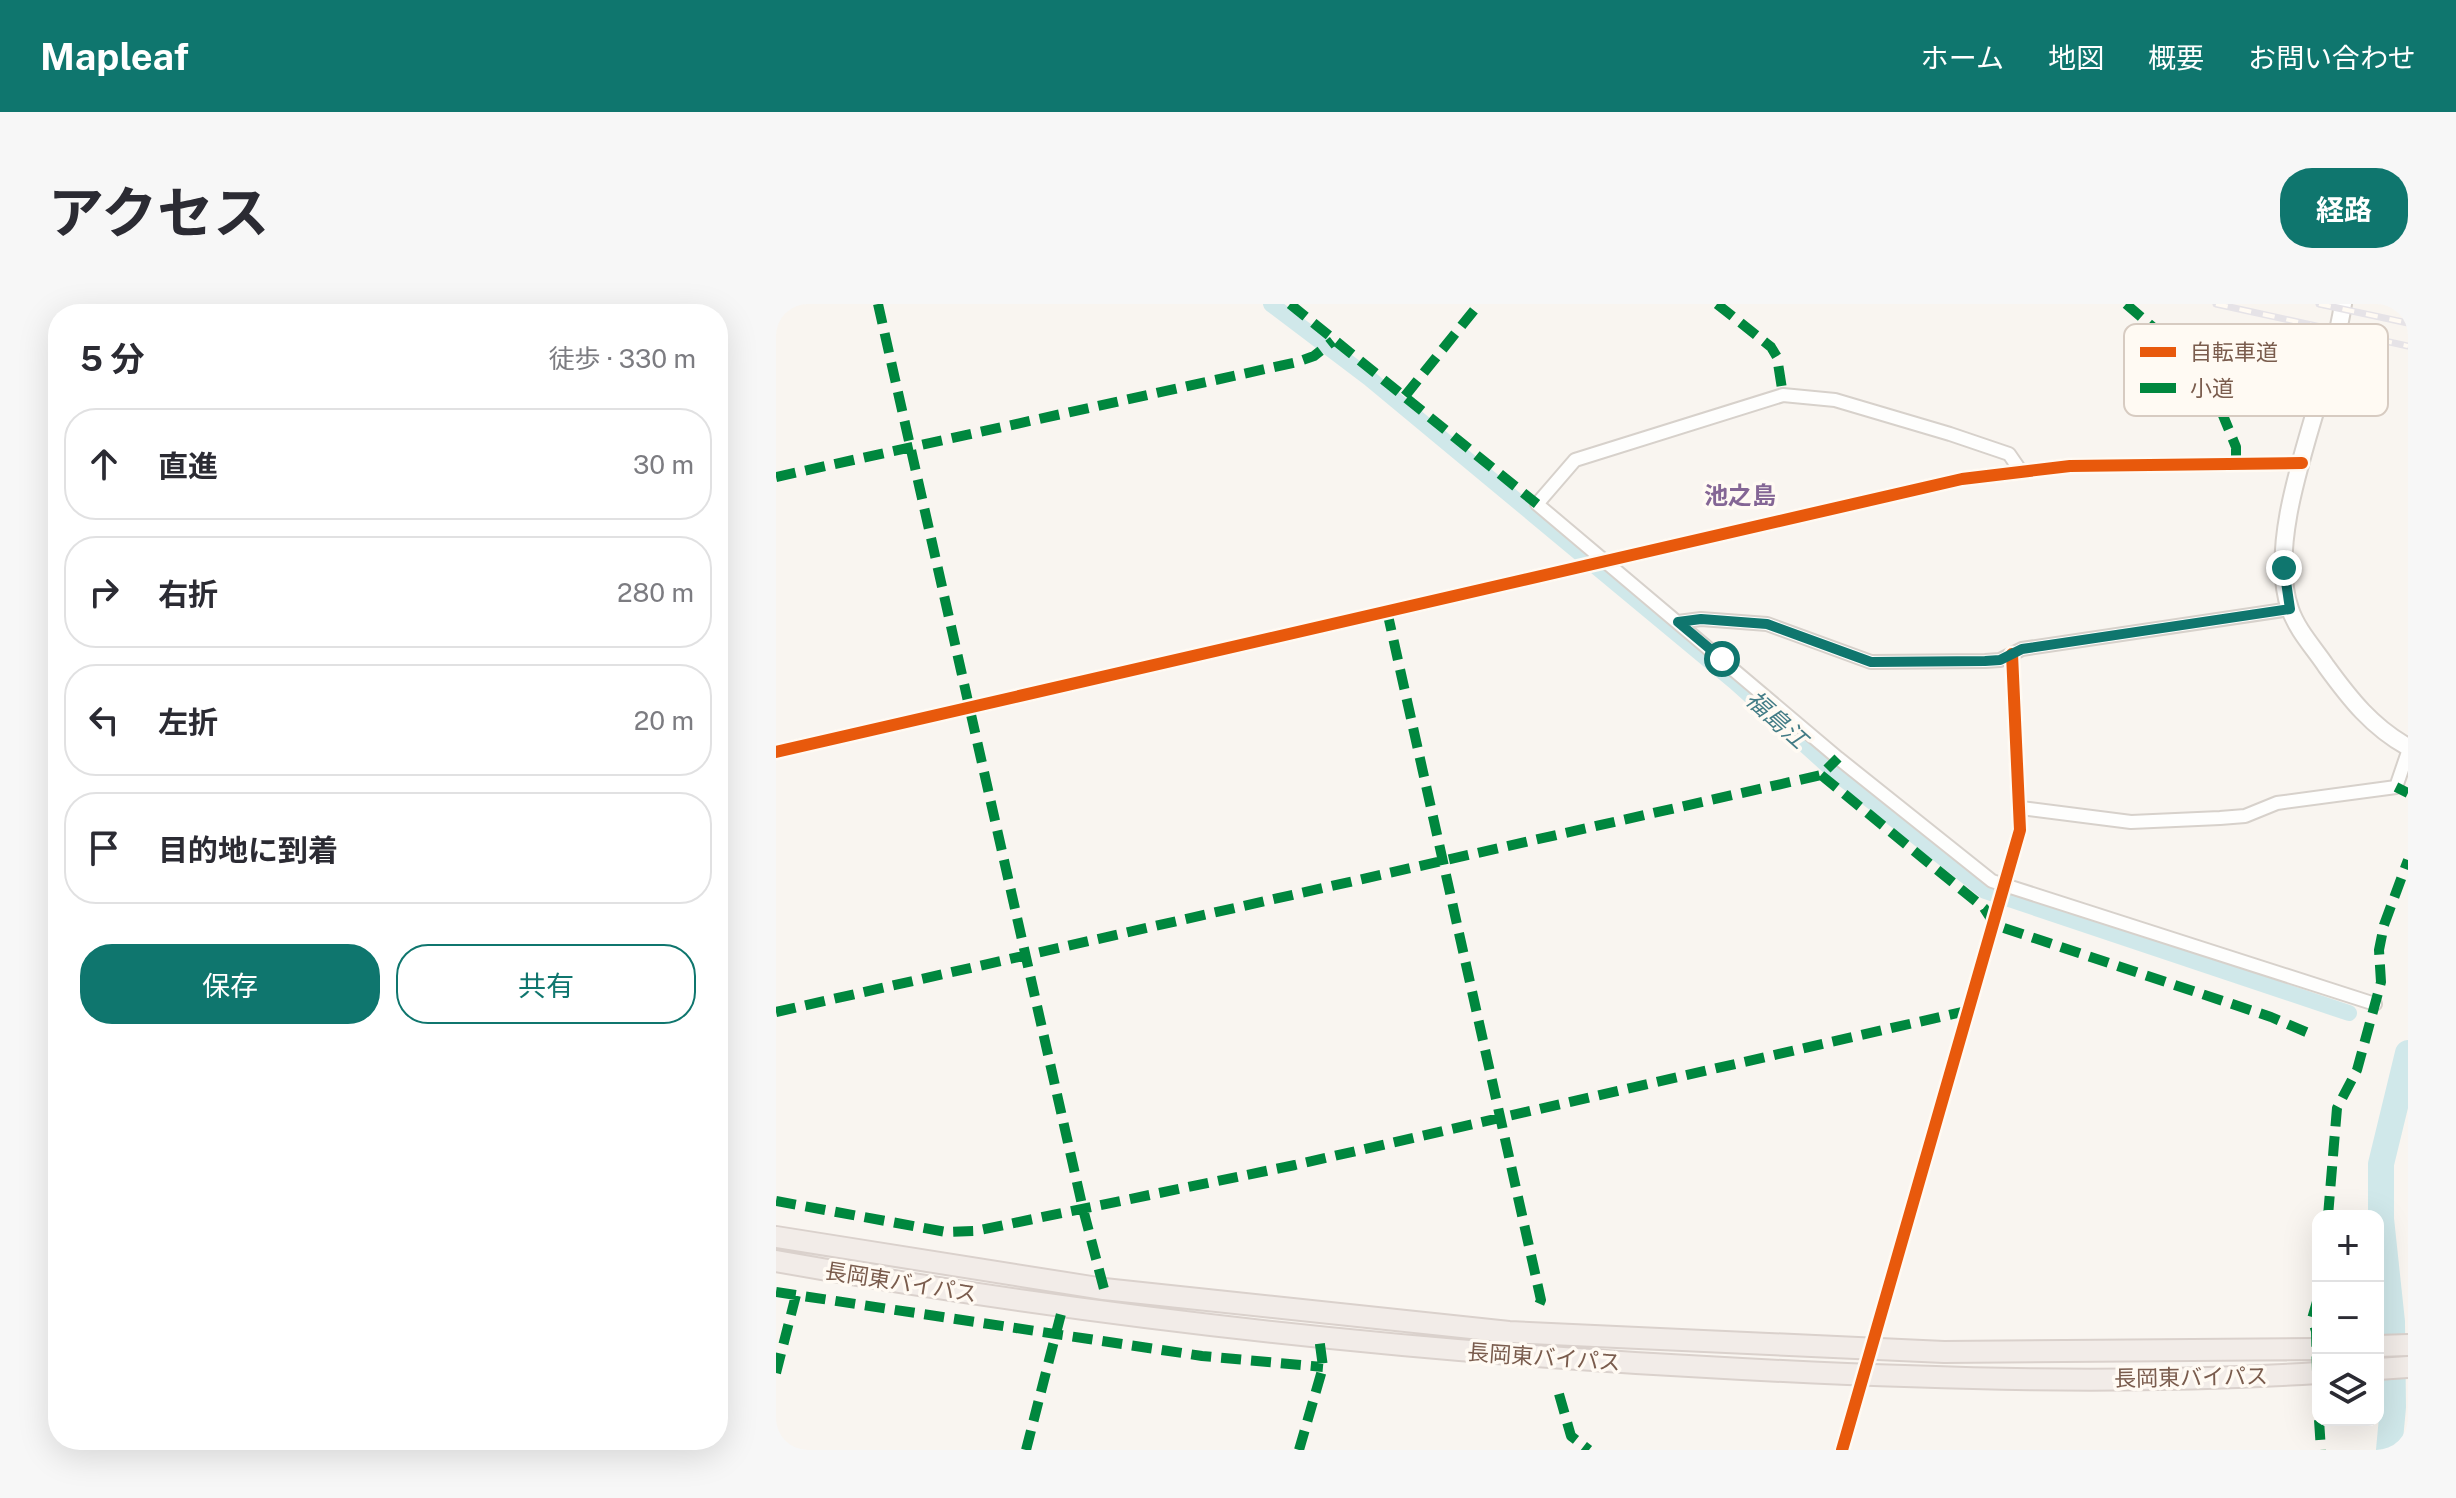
<!DOCTYPE html>
<html lang="ja">
<meta charset="utf-8">
<style>
:root{--surface:#fff;--page:#f7f7f7;--text:#2b2b33;--muted:#7c7c81;--line:#e1e1e2;--accent:#0f766e}
body{margin:0;font-family:"Public Sans","Noto Sans JP",sans-serif;background:var(--page);color:var(--text)}
.controls{position:absolute;right:24px;bottom:24px;display:grid;overflow:hidden;border-radius:16px;box-shadow:0 8px 32px #0002}
.controls button{width:72px;height:72px;display:grid;place-items:center;padding:0;border:0;border-bottom:2px solid var(--line);background:var(--surface);color:var(--text);font:40px sans-serif}
.stop{position:absolute;width:24px;height:24px;margin:-18px;border:6px solid #0f766e;border-radius:50%;background:#fff}
.stop.end{background:#0f766e;border-color:#fff;box-shadow:0 2px 8px #0008}
.list{margin:0;padding:0;list-style:none}
h2{display:flex;justify-content:space-between;align-items:center;height:104px;margin:0;padding:0 32px;font-size:34px}
h2 small{font-size:26px;font-weight:400;color:var(--muted)}
.list li{display:grid;grid-template-columns:52px 1fr auto;gap:24px;align-items:center;box-sizing:border-box;height:112px;margin:0 16px 16px;padding:0 16px;border:2px solid var(--line);border-radius:32px}
.list b{display:block;font-size:30px;white-space:nowrap}
.list em{font-size:26px;font-style:normal;color:var(--muted)}
.actions{display:flex;gap:16px;padding:24px 32px}
.actions a{flex:1;padding:18px 0;border:2px solid var(--accent);border-radius:32px;text-align:center;font-size:28px;color:var(--accent)}
.actions .main{background:var(--accent);color:#fff}
.icon{flex:none;width:44px;height:44px;fill:none;stroke:currentColor;stroke-width:2;stroke-linecap:round;stroke-linejoin:round}
.map{position:relative;flex:none;width:1632px;height:1146px;overflow:hidden;border-radius:32px}
header{display:flex;align-items:center;gap:48px;box-sizing:border-box;height:112px;padding:0 40px;background:var(--accent);color:#fff}
header strong{font-size:38px}
nav{display:flex;gap:44px;margin-inline-start:auto;font-size:28px}
.intro{display:flex;align-items:center;justify-content:space-between;box-sizing:border-box;height:192px;padding:0 48px}
h1{margin:0;font-size:56px}
.button{padding:20px 36px;border-radius:32px;background:var(--accent);color:#fff;font-size:28px;font-weight:700}
main{display:flex;gap:48px;padding:0 48px}
aside{flex:1;background:var(--surface);border-radius:32px;box-shadow:0 8px 32px #0002}
.map>svg:first-child{display:block}
.lines{fill:none;stroke-linecap:round;stroke-linejoin:round}
.canal{stroke:#d0e8ea;stroke-width:16}
.river{stroke:#d0e8ea;stroke-width:26}
.minor-casing{stroke:#d7d1cb;stroke-width:16}
.tertiary-casing{stroke:#d7d1cb;stroke-width:20}
.trunk-casing{stroke:#dad1cc;stroke-width:24}
.minor{stroke:#fefefd;stroke-width:12}
.tertiary{stroke:#fefefd;stroke-width:16}
.trunk{stroke:#f2ece8;stroke-width:20}
.rail-casing{stroke:#e6e3e7;stroke-width:7}
.rail{stroke:#fffaf3;stroke-width:4;stroke-dasharray:12;stroke-linecap:butt}
.quiet{stroke:#00873e;stroke-width:10;stroke-dasharray:20 10;stroke-linecap:butt}
.cycleway-casing{stroke:#fffaf3;stroke-width:17}
.cycleway{stroke:#e8590c;stroke-width:12}
.route{stroke:#0f766e;stroke-width:10}
.labels{text-anchor:middle;dominant-baseline:central;stroke-width:7;stroke-linejoin:round;paint-order:stroke}
.street-label{font-size:22px;fill:#7a5c4d;stroke:#fffaf3}
.neighbourhood-label{font-size:24px;font-weight:bold;fill:#846695;stroke:#fffaf3}
.water-label{font-size:24px;font-style:italic;fill:#437c86;stroke:#fffaf3}
.key{fill:#fffaf3;stroke:#d7cbc1;stroke-width:2}
.key-label{font-size:22px;fill:#7a5c4d}
</style>
<header>
<strong>Mapleaf</strong>
<nav><a>ホーム</a><a>地図</a><a>概要</a><a>お問い合わせ</a></nav>
</header>
<div class="intro"><h1>アクセス</h1><a class="button">経路</a></div>
<main>
<aside>
<h2>5 分<small>徒歩 · 330 m</small></h2>
<ul class="list">
<li><svg class="icon" aria-label="ahead" viewBox="0 0 24 24"><path d="M12 20V5M6 11l6-6 6 6"/></svg><div><b>直進</b></div><em>30 m</em></li>
<li><svg class="icon" aria-label="right" viewBox="0 0 24 24"><path d="M7 20v-9h11M14 6l5 5-5 5"/></svg><div><b>右折</b></div><em>280 m</em></li>
<li><svg class="icon" aria-label="left" viewBox="0 0 24 24"><path d="M17 20v-9H6M10 6l-5 5 5 5"/></svg><div><b>左折</b></div><em>20 m</em></li>
<li><svg class="icon" aria-label="arrive" viewBox="0 0 24 24"><path d="M6 21V4h12l-3 4 3 4H6"/></svg><div><b>目的地に到着</b></div></li>
</ul>
<div class="actions"><a class="main">保存</a><a>共有</a></div>
</aside>
<div class="map">
<svg width="1632" height="1146" viewBox="0 0 1632 1146">
<rect width="100%" height="100%" fill="#f9f5f0"/>
<g class="lines">
<!-- canal -->
<path class="canal" d="M 495,0 L 593,74 L 959,378 L 1061,470 L 1209,587 L 1573,709
M 1629,759 L 1632,760"/>
<!-- river -->
<path class="river" d="M 1613,1146 L 1617,1103 L 1616,1018 L 1605,915 L 1605,860 L 1632,749"/>
<defs>
<path id="minor" d="M 1244,166 L 1233,150 L 1174,130 L 1059,96 L 1007,91 L 799,156 L 761,200 L 1062,454 L 1216,577 L 1599,700
M 902,318 L 925,315 L 991,320 L 1095,358 L 1209,357 L 1224,356 L 1246,345 L 1514,305
M 0,448 L 1186,175 L 1294,162 L 1526,159
M 1245,504 L 1355,518 L 1444,514 L 1469,512 L 1501,499 L 1620,483 L 1632,448
M 1066,1146 L 1244,526 L 1236,350"/>
<path id="tertiary" d="M 1567,0 C 1555,85 1486,225 1514,305 C 1521,326 1538,344 1550,362 C 1574,395 1596,423 1632,443"/>
<path id="trunk" d="M 0,933 L 328,985 L 733,1028 L 1168,1048 L 1542,1045
M 0,957 C 320,1014 642,1049 966,1065 C 1157,1075 1351,1081 1542,1069
M 1602,1042 L 1632,1041
M 1602,1065 L 1632,1063"/>
</defs>
<!-- minor casing -->
<use href="#minor" class="minor-casing"/>
<!-- tertiary casing -->
<use href="#tertiary" class="tertiary-casing"/>
<!-- trunk casing -->
<use href="#trunk" class="trunk-casing"/>
<!-- minor -->
<use href="#minor" class="minor"/>
<!-- tertiary -->
<use href="#tertiary" class="tertiary"/>
<!-- trunk -->
<use href="#trunk" class="trunk"/>
<defs>
<path id="rail" d="M 1440,0 L 1632,42
M 1543,0 L 1632,19"/>
</defs>
<!-- rail casing -->
<use href="#rail" class="rail-casing"/>
<!-- rail -->
<use href="#rail" class="rail"/>
<!-- quiet -->
<path class="quiet" d="M 102,0 L 307,905 L 328,985
M 514,0 L 761,200
M 941,0 L 995,43 L 1001,53 L 1007,91
M 1350,0 L 1408,50 L 1423,53 L 1460,143 L 1460,157
M 629,92 L 703,0
M 0,173 L 521,58 L 538,52 L 557,37
M 611,307 L 765,996 L 762,1003
M 1045,471 L 1208,604 L 1219,621 L 1495,713 L 1537,731
M 1620,483 L 1632,489
M 0,708 L 1045,471 L 1062,454
M 0,897 L 170,928 L 199,927 L 519,861 L 1190,707
M 1552,912 L 1561,804 L 1581,766 L 1605,678 L 1603,646 L 1608,621 L 1632,556
M 0,988 L 426,1052 L 547,1063
M 1542,994 L 1536,1015 L 1540,1027 L 1542,1110
M 0,1069 L 20,991
M 783,1090 L 795,1132 L 813,1146
M 1543,1116 L 1545,1146
M 0,1143 L 13,1146
M 250,1146 L 287,1002
M 523,1146 L 547,1063 L 543,1033"/>
<defs>
<path id="cycleway" d="M 0,448 L 1186,175 L 1294,162 L 1526,159
M 1066,1146 L 1244,526 L 1236,350"/>
</defs>
<!-- cycleway casing -->
<use href="#cycleway" class="cycleway-casing"/>
<!-- cycleway -->
<use href="#cycleway" class="cycleway"/>
</g>
<g class="lines">
<!-- route -->
<path class="route" d="M 946,355 L 902,318 L 925,315 L 991,320 L 1095,358 L 1209,357 L 1224,356 L 1246,345 L 1514,305 L 1508,264"/>
</g>
<g class="labels">
<!-- street labels -->
<g class="street-label">
<text transform="translate(125 978) rotate(9)">長岡東バイパス</text>
<text transform="translate(768 1053) rotate(4)">長岡東バイパス</text>
<text transform="translate(1415 1073) rotate(-1)">長岡東バイパス</text>
</g>
<!-- neighbourhood labels -->
<g class="neighbourhood-label">
<text x="964" y="191">池之島</text>
</g>
<!-- water labels -->
<g class="water-label">
<text transform="translate(1001 415) rotate(42)">福島江</text>
</g>
</g>
<!-- legend -->
<rect x="1348" y="20" width="264" height="92" rx="12" class="key"/>
<rect x="1364" y="43" width="36" height="10" fill="#e8590c"/>
<rect x="1364" y="79" width="36" height="10" fill="#00873e"/>
<g class="key-label">
<text x="1414" y="56">自転車道</text>
<text x="1414" y="92">小道</text>
</g>
</svg>
<div class="controls">
<button>+</button>
<button>−</button>
<button><svg class="icon" aria-label="layers" viewBox="0 0 24 24"><path d="M12 4l9 5-9 5-9-5zM3 14l9 5 9-5"/></svg></button>
</div>
<div class="stop" style="left:946px;top:355px"></div>
<div class="stop end" style="left:1508px;top:264px"></div>
</div>
</main>
